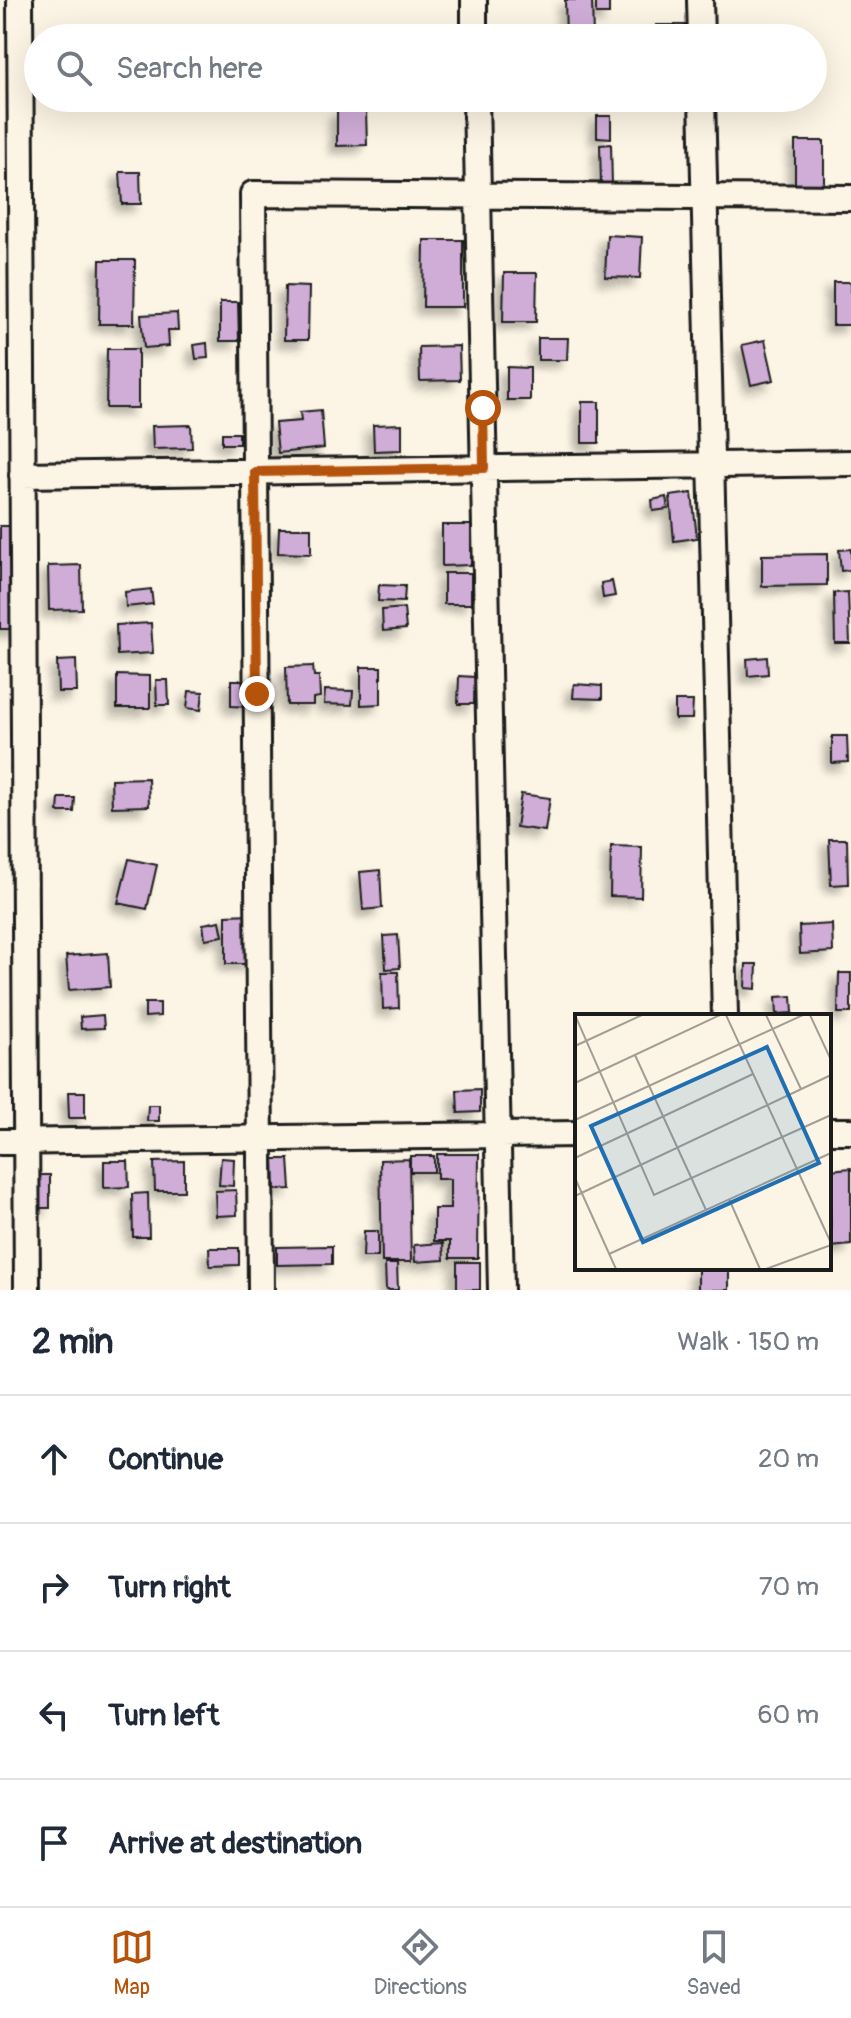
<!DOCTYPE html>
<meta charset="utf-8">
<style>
:root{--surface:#fff;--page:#f6f6f7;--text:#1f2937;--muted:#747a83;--line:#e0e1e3;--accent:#b45309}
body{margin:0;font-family:Pangolin,sans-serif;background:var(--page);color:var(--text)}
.stop{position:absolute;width:24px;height:24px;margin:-18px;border:6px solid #b45309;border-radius:50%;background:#fff}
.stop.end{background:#b45309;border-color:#fff;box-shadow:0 2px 8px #0008}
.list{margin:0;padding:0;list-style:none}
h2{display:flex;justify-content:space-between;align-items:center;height:104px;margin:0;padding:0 32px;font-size:34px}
h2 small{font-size:26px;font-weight:400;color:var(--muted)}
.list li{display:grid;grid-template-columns:52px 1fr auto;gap:24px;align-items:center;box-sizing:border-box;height:128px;padding:0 32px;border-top:2px solid var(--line)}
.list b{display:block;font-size:30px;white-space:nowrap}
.list em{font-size:26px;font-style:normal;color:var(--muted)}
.icon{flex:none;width:44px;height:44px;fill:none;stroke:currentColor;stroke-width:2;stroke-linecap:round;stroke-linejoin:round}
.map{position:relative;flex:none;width:851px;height:1290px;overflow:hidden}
.search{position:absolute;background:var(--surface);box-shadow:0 8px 32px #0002;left:24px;right:24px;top:24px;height:88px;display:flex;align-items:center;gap:20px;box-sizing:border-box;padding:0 28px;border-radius:44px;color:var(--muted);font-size:30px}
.sheet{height:616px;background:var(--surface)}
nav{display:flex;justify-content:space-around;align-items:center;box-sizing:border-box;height:112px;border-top:2px solid var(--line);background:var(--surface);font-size:22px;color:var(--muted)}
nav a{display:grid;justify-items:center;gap:4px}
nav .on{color:var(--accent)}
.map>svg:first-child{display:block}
.building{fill:#cfadd7;stroke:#1c1c1c;stroke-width:2;filter:url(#shadow)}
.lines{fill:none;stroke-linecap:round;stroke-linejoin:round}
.minor-casing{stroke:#1c1c1c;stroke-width:30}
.minor{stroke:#fcf5e5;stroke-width:24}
.route{stroke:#b45309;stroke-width:10}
.inset-road{fill:none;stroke:#a29e95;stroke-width:2}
.view{fill:#1f6fb2;fill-opacity:0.15;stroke:#1f6fb2;stroke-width:4}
.inset-edge{fill:none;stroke:#1c1c1c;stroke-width:4}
</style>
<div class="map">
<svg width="851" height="1290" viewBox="0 0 851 1290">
<defs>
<filter id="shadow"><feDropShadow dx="-7" dy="7" stdDeviation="4" flood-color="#0004"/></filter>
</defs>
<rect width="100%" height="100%" fill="#fcf5e5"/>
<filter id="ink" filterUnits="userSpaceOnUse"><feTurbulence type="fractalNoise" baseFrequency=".0125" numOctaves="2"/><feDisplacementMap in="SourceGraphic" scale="16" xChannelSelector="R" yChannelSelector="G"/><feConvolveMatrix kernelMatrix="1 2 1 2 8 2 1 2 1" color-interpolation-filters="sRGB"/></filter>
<g filter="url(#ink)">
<!-- building -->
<path class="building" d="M 565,0 L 592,0 L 593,38 L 566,38 Z
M 596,0 L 609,0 L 609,14 L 596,14 Z
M 656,25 L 685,25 L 685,38 L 656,38 Z
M 813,44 L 820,44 L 821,86 L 813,87 Z
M 366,110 L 367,145 L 337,146 L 337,111 Z
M 597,116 L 611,116 L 611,138 L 597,137 Z
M 795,141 L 824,141 L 824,187 L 795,187 Z
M 611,144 L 612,185 L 601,185 L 600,145 Z
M 120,172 L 140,172 L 141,204 L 122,204 Z
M 607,235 L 642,237 L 640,278 L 605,277 Z
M 424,240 L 463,240 L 463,307 L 423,307 Z
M 100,260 L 135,260 L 134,324 L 99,324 Z
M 504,273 L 537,273 L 536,322 L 503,322 Z
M 833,282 L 851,282 L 851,325 L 833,325 Z
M 285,286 L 309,287 L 308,340 L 284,340 Z
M 220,302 L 238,302 L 239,341 L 220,341 Z
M 177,313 L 178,330 L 168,330 L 169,346 L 144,348 L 141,315 Z
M 538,338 L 568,338 L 567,360 L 538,360 Z
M 765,340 L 774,380 L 751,385 L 742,345 Z
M 207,343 L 208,358 L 196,359 L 194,345 Z
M 459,346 L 460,380 L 420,381 L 419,347 Z
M 107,349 L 138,349 L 138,408 L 106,408 Z
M 507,367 L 530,368 L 530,400 L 507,400 Z
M 582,402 L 599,402 L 599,443 L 582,443 Z
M 321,410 L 324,448 L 278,453 L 275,423 L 301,421 L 300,412 Z
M 402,424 L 402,450 L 374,451 L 373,425 Z
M 191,425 L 192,448 L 153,449 L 152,426 Z
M 222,433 L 239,433 L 239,444 L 222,444 Z
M 692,493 L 697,538 L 674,541 L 670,496 Z
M 666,497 L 668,509 L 653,511 L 652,500 Z
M 442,525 L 471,525 L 471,565 L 442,566 Z
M 0,526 L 18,526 L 19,629 L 0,629 Z
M 279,528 L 311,528 L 311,554 L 278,553 Z
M 851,549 L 851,570 L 841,571 L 839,550 Z
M 827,554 L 827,585 L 762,586 L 762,555 Z
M 81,565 L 82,609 L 49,610 L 48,566 Z
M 444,573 L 471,573 L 471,604 L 444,604 Z
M 612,581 L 615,596 L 603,598 L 601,583 Z
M 379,585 L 405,586 L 404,602 L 378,601 Z
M 151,589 L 153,604 L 126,607 L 125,592 Z
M 848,592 L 850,643 L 835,643 L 834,593 Z
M 404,608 L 406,629 L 383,631 L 382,610 Z
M 151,623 L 153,653 L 117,655 L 116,625 Z
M 767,657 L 768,674 L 748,676 L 747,659 Z
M 76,660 L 77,692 L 58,692 L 57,661 Z
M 313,666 L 314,676 L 319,676 L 320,697 L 313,698 L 313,705 L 287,705 L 286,667 Z
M 361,667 L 381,667 L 381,704 L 361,705 Z
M 117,675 L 150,676 L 150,708 L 117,708 Z
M 459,676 L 475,677 L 474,704 L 458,704 Z
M 156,680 L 168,680 L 169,705 L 157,705 Z
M 231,680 L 249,680 L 248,707 L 231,706 Z
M 574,684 L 602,686 L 602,699 L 573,698 Z
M 325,690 L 353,691 L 352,705 L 324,704 Z
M 189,691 L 203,692 L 201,710 L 187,708 Z
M 675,701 L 693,701 L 692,719 L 675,719 Z
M 832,736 L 847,736 L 848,762 L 832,763 Z
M 148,778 L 149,806 L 112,807 L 111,779 Z
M 521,794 L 550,798 L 545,831 L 516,827 Z
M 59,798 L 75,798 L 74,812 L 58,812 Z
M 829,839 L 847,839 L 848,884 L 831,885 Z
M 611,846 L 642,847 L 641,897 L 610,896 Z
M 129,859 L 157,865 L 147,909 L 118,903 Z
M 380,870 L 382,908 L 363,910 L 360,872 Z
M 251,914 L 251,964 L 226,964 L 226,915 Z
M 220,921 L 223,936 L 205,939 L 203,924 Z
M 832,924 L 833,952 L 800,954 L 799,926 Z
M 398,935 L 400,968 L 386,969 L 384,936 Z
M 108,953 L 110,987 L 69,990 L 66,956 Z
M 746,964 L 757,964 L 756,989 L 745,988 Z
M 382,972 L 398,972 L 399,1008 L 383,1009 Z
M 839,973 L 851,973 L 851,1013 L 838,1013 Z
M 792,996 L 793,1013 L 777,1014 L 776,997 Z
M 145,1003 L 160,1003 L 160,1016 L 145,1017 Z
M 103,1015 L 104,1028 L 81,1029 L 80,1017 Z
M 480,1089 L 480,1112 L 458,1113 L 457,1090 Z
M 68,1092 L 85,1092 L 85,1118 L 69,1118 Z
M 148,1105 L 159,1105 L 159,1121 L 147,1121 Z
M 437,1154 L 479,1154 L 478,1258 L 450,1258 L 450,1241 L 434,1241 L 434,1209 L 450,1209 L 450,1179 L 437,1179 Z
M 410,1156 L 434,1156 L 434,1172 L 410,1172 Z
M 221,1158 L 234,1159 L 233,1186 L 219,1185 Z
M 274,1159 L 289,1159 L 291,1189 L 275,1190 Z
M 409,1159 L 411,1262 L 382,1262 L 380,1160 Z
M 104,1161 L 128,1161 L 129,1187 L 104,1188 Z
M 184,1161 L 184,1191 L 155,1191 L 154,1162 Z
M 851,1168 L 851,1245 L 831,1247 L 829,1170 Z
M 36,1175 L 50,1175 L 50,1208 L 36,1208 Z
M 236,1190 L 237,1215 L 216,1216 L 215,1191 Z
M 148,1193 L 149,1237 L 133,1237 L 132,1194 Z
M 364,1231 L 378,1231 L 378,1257 L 363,1257 Z
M 443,1243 L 444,1260 L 415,1262 L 414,1245 Z
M 332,1246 L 332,1264 L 277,1265 L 277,1247 Z
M 209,1248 L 239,1248 L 239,1265 L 210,1266 Z
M 457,1262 L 480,1262 L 480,1290 L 457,1290 Z
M 385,1264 L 397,1264 L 398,1290 L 386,1290 Z
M 698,1268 L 729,1268 L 729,1290 L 698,1290 Z"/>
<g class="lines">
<defs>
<path id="minor" d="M 20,0 L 27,1290
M 474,0 L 474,38
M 700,0 L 701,38
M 476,98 L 501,1290
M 702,98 L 725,1016
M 22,475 L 851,463
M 829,1131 L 851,1131
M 0,1142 L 577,1134
M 261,1290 L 253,194 L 851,198"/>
</defs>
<!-- minor casing -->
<use href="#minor" class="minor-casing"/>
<!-- minor -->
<use href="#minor" class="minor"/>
</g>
</g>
<g class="lines" filter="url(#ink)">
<!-- route -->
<path class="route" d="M 257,694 L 255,472 L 484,468 L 483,408"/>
</g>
<!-- overview -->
<g transform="translate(575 1014)">
<rect width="256" height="256" fill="#fcf5e5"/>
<path class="inset-road" d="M 0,1 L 79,181 L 256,101M 151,1 L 256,229M 191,1 L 226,75M 235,1 L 256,46M 0,32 L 67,1M 60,41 L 131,196M 0,69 L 145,1M 0,106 L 228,1M 0,144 L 178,60M 0,164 L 41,255M 0,182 L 256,61M 154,185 L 185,255M 34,240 L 256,139M 191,255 L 256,231"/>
<path class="view" d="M 192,33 L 244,149 L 68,228 L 16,112 Z"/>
<rect width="256" height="256" class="inset-edge"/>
</g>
</svg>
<div class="stop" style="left:483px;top:408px"></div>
<div class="stop end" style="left:257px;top:694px"></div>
<div class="search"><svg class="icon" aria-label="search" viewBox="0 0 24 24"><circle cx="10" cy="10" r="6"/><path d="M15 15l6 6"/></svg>Search here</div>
</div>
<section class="sheet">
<h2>2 min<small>Walk · 150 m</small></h2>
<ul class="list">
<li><svg class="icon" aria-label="ahead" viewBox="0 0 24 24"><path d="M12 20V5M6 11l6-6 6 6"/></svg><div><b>Continue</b></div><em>20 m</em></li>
<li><svg class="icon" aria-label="right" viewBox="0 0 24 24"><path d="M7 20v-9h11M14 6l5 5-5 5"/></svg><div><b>Turn right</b></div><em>70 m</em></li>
<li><svg class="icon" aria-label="left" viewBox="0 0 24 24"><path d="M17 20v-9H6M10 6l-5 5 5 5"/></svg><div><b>Turn left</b></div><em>60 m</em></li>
<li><svg class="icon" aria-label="arrive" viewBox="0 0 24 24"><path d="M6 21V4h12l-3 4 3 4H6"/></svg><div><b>Arrive at destination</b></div></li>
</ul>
</section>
<nav>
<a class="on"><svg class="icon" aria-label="map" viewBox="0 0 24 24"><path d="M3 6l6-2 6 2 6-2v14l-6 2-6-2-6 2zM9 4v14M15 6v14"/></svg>Map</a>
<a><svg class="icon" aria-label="directions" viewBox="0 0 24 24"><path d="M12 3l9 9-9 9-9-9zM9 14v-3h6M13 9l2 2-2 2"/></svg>Directions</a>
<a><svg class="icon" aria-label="saved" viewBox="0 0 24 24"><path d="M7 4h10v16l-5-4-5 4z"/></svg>Saved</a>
</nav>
